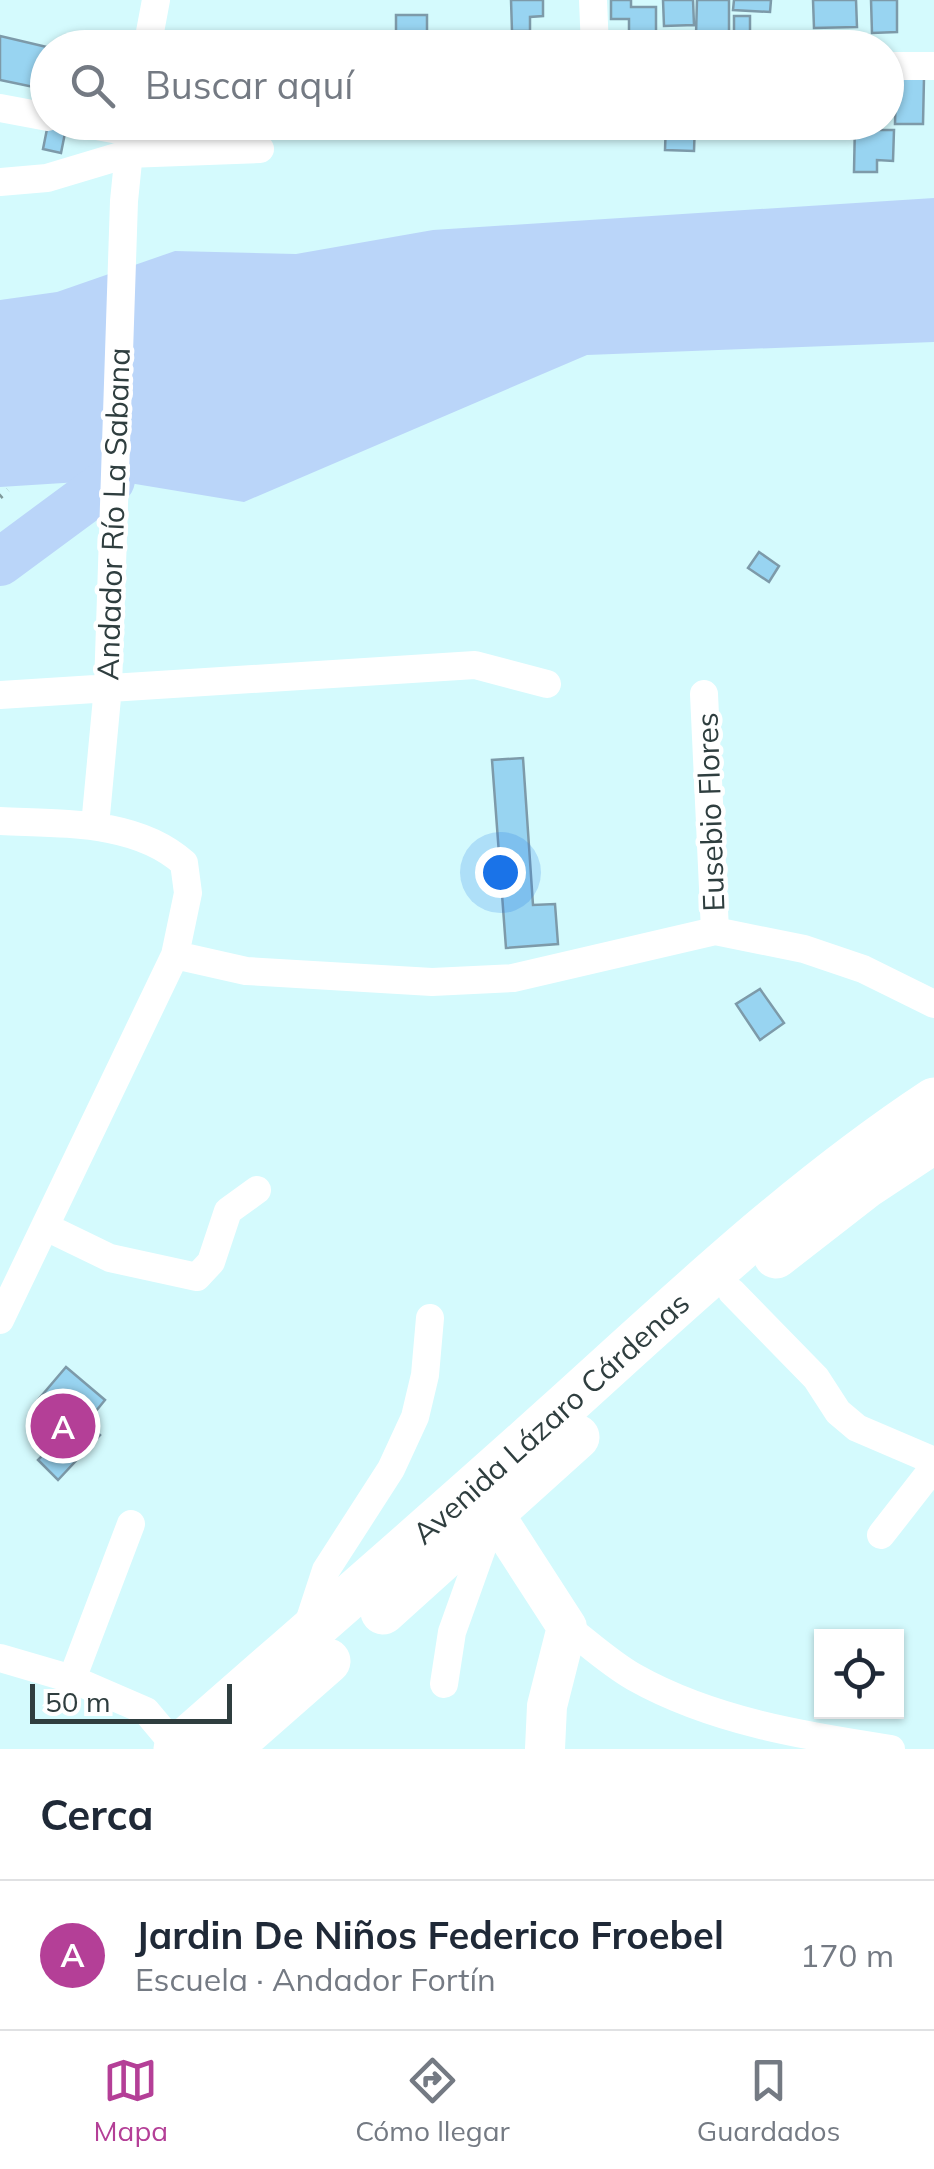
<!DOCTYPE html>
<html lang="es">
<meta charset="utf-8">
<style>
:root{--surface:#fff;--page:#f2f2f3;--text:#1f2937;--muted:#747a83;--line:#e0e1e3;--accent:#b43f97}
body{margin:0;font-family:Mulish,sans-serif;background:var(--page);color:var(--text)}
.controls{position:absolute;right:30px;bottom:30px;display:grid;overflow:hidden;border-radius:0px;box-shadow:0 2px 8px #0004}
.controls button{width:90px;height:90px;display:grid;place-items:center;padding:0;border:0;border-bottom:2px solid var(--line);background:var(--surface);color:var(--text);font:50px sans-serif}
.scale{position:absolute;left:30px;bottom:25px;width:202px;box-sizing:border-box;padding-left:10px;border:5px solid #2f3e3f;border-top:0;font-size:28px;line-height:35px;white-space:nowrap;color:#2f3e3f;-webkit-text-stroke:8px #fff;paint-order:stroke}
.you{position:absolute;left:500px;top:872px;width:35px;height:35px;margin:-25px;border:8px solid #fff;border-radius:50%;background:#1a73e8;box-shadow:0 0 0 15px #1a73e833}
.badge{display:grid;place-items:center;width:65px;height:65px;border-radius:50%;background:var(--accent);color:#fff;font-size:32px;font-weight:700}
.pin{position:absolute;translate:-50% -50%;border:5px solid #fff;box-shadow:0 2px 10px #0006}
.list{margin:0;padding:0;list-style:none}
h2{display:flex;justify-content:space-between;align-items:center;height:130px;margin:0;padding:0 40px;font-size:42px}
h2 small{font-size:32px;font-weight:400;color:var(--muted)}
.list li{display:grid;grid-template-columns:65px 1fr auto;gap:30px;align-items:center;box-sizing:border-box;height:150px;padding:0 40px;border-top:2px solid var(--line)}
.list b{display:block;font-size:38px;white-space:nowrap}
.list p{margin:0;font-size:32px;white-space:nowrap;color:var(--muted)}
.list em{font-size:32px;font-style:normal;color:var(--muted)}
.icon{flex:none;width:55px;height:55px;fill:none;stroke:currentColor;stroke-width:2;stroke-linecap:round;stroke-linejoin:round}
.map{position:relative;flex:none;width:934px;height:1749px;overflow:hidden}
.search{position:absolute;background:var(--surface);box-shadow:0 2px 8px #0004;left:30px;right:30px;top:30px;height:110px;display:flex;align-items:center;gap:25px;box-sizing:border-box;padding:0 35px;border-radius:55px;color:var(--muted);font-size:38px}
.sheet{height:280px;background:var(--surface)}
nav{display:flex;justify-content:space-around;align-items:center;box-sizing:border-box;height:140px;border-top:2px solid var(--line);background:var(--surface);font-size:28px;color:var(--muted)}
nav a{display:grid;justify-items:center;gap:5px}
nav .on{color:var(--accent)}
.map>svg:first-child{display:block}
.water{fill:#bad5f9}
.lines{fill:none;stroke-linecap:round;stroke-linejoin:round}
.river{stroke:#bad5f9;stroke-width:48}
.building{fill:#98d4f1;stroke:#7d9aa9;stroke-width:2.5}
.path{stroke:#7f999b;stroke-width:5;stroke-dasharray:2.5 8;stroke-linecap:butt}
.street{stroke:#fff;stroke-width:28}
.secondary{stroke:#fff;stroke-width:40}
.primary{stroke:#fff;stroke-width:45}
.labels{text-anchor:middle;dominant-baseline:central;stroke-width:9;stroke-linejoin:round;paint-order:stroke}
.street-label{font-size:30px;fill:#2f3e3f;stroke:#fff}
</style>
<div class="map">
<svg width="934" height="1749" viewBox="0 0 934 1749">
<rect width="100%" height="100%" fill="#d4fafd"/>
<!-- water -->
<path class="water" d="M 934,198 L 934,342 L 587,355 L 244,502 L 111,480 L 0,487 L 0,300 L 57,292 L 175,251 L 296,254 L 433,230 Z"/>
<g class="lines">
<!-- river -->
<path class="river" d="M 0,562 L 111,480"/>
</g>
<!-- building -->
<path class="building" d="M 511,0 L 543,0 L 543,16 L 530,17 L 530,31 L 512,31 Z
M 611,0 L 631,0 L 631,7 L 656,7 L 656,48 L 629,48 L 629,19 L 611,19 Z
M 663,0 L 693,0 L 694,25 L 664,26 Z
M 697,0 L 729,0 L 729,35 L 696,35 Z
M 734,0 L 771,0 L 770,12 L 733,10 Z
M 813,0 L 856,0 L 857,27 L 814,28 Z
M 871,0 L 897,0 L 897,32 L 872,33 Z
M 396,15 L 427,15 L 427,48 L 406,48 L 406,32 L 396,32 Z
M 734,16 L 750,16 L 750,39 L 775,39 L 775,48 L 734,48 Z
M 0,36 L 51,48 L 48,90 L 0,80 Z
M 896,78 L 924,78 L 923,124 L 895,124 Z
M 666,122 L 695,122 L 694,151 L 665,150 Z
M 855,122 L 878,122 L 878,130 L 894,130 L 893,161 L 877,160 L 877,172 L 854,172 Z
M 48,124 L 66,128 L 61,153 L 43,149 Z
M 759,552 L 779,566 L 769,582 L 748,568 Z
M 523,758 L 533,905 L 555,904 L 558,944 L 506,948 L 492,760 Z
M 760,989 L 784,1023 L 760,1040 L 736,1004 Z
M 66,1367 L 105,1400 L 78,1433 L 37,1401 Z
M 89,1425 L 100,1435 L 58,1480 L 38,1460 L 61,1436 L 70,1445 Z"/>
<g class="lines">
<!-- path -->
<path class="path" d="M 0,497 L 8,490"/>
<!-- street -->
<path class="street" d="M 593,0 L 595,48
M 147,48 L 156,0
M 886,66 L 934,66
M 0,108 L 48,117
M 74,122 L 130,132
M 0,182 L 47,178 L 127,154 L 260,149
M 704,694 L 715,931
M 0,695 L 475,665 L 547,684
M 0,821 C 62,824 136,820 184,863 L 188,893 L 175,955 L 0,1320
M 95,826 L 108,687 L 124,201 L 132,122
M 175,955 L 246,971 L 432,982 L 513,978 L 715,931 L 804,949 L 863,969 L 934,1004
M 46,1227 L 110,1258 L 197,1277 L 211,1262 L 228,1211 L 257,1190
M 732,1292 L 816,1378 L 838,1412 L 857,1428 L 934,1461
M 881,1535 L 934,1467
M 567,1627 C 589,1644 611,1664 634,1677 C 712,1721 805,1736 891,1749
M 307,1628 L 326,1570 L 391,1469 L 415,1417 L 425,1375 L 430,1318
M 0,1658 L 72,1679 L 146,1711 L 177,1748
M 72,1679 L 131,1524
M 444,1684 L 452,1632 L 491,1523"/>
<!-- secondary -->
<path class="secondary" d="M 494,1514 L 567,1627 L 547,1706 L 545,1749"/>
<!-- primary -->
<g class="primary">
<path d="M 776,1256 L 866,1186 L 934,1141"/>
<path d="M 383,1612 L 577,1437"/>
<path id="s1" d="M 176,1749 C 303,1637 431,1527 556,1414 C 678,1304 796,1191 934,1100"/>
<path d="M 228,1749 L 328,1661"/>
</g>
</g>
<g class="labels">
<!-- street labels -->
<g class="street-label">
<text transform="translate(113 514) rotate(-88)">Andador Río La Sabana</text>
<text transform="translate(710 812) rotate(-92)">Eusebio Flores</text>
<text stroke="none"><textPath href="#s1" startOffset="500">Avenida Lázaro Cárdenas</textPath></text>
</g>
</g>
</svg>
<div class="controls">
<button><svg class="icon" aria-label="locate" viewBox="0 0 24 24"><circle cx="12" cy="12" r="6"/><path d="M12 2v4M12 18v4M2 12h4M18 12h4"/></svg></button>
</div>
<div class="scale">50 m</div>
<div class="you"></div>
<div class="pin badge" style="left:63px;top:1426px">A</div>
<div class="search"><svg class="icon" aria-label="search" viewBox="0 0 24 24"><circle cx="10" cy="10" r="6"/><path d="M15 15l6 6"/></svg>Buscar aquí</div>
</div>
<section class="sheet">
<h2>Cerca<small></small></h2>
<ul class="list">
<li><span class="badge">A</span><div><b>Jardin De Niños Federico Froebel</b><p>Escuela · Andador Fortín</p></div><em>170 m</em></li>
</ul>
</section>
<nav>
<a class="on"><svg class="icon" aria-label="map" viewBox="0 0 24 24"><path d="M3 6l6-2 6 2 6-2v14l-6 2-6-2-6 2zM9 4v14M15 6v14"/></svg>Mapa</a>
<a><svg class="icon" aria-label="directions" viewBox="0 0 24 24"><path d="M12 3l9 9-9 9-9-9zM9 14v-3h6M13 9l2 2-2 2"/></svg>Cómo llegar</a>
<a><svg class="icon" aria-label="saved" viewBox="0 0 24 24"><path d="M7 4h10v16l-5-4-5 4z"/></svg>Guardados</a>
</nav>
